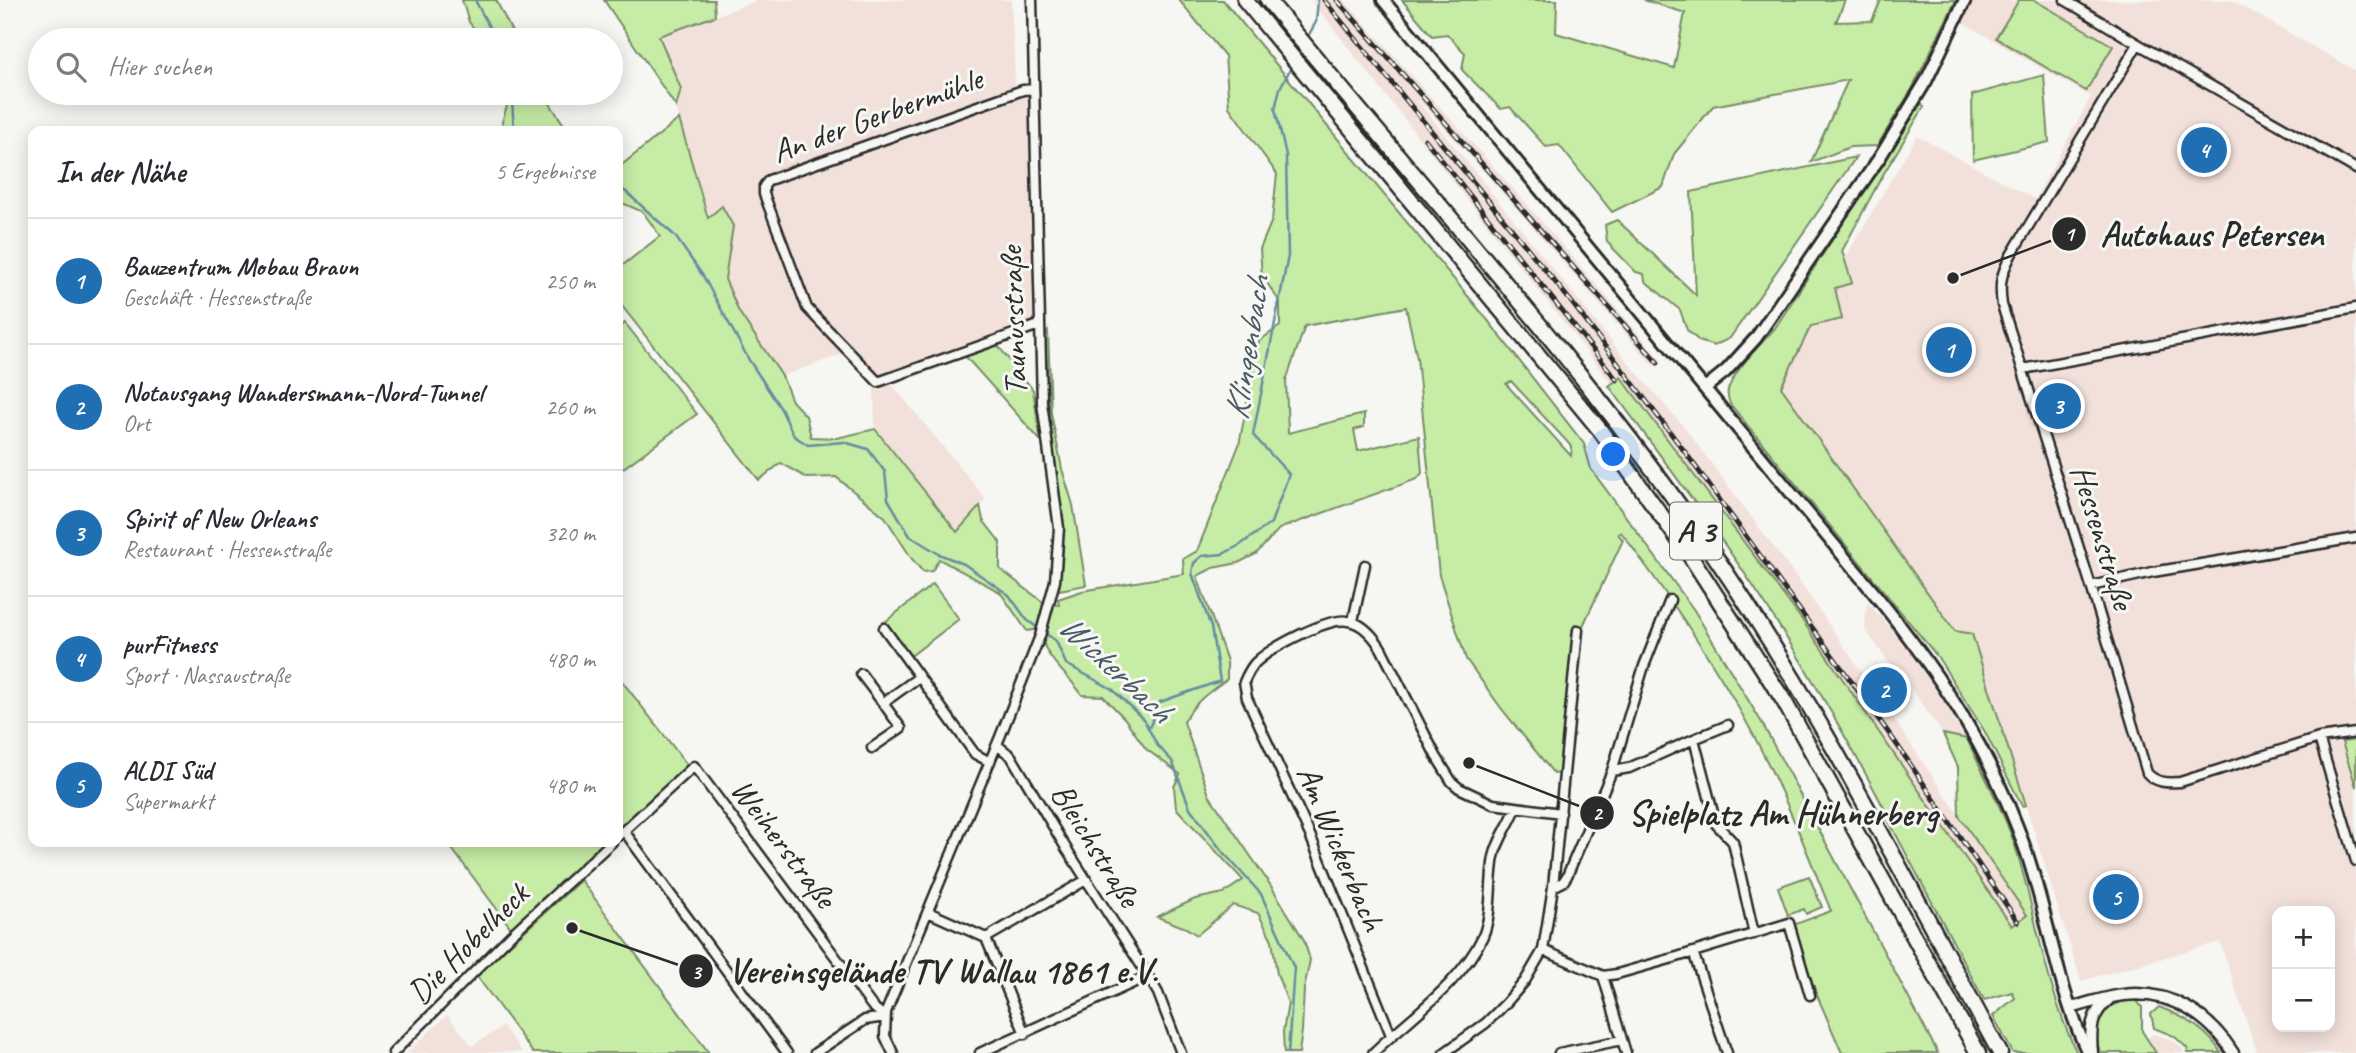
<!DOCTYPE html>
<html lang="de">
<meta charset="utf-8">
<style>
:root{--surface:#fff;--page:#f2f2f3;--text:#2b2b33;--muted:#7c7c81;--line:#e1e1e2;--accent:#1f6fb2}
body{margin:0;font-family:Caveat,sans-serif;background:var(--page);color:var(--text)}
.controls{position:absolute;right:21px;bottom:21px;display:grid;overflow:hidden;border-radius:14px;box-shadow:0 4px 18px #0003}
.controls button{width:63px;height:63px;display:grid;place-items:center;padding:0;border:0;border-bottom:2px solid var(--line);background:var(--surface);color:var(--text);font:35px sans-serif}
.you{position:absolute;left:1614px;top:455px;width:24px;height:24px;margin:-18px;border:5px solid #fff;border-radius:50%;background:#1a73e8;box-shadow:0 0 0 10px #1a73e833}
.badge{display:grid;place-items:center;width:46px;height:46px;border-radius:50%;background:var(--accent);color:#fff;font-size:23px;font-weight:700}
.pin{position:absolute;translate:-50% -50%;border:4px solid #fff;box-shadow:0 2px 7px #0006}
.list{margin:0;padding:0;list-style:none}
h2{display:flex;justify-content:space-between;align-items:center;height:91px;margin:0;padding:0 28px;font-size:30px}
h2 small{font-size:23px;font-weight:400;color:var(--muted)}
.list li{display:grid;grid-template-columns:46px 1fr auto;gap:21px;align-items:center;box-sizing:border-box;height:126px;padding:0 28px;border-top:2px solid var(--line)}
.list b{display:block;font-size:26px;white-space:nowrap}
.list p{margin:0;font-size:23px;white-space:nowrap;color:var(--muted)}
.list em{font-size:23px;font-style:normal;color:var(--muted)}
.icon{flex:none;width:38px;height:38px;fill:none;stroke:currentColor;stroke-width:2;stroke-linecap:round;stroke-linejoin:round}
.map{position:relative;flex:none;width:2356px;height:1053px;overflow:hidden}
.search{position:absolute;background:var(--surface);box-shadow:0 4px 18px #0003;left:28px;top:28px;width:595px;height:77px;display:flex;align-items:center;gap:18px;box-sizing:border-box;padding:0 24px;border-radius:38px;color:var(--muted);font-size:26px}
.panel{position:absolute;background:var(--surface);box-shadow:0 4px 18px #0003;left:28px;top:126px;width:595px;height:721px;border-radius:14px}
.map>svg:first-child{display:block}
.built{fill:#f2e1da;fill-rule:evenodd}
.green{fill:#c6eca6;stroke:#788c68;stroke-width:2;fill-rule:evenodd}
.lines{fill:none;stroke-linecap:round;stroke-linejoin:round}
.stream{stroke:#678ba1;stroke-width:2.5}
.minor-casing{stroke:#2b2b2b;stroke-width:13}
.tertiary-casing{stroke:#2b2b2b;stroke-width:15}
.secondary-casing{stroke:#2b2b2b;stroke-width:16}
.motorway-casing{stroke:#2b2b2b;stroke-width:19}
.minor{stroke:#f6f6f2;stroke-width:8}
.tertiary{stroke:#f6f6f2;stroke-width:10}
.secondary{stroke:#f6f6f2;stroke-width:10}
.motorway{stroke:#f6f6f2;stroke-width:14}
.rail-casing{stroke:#2b2b2b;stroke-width:5}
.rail{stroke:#f6f6f2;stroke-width:2.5;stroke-dasharray:8;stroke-linecap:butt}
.labels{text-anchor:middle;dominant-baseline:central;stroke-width:6;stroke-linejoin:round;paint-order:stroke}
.shield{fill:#f6f6f2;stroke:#686867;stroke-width:2}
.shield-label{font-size:32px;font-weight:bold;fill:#2b2b2b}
.street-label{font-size:33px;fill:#2b2b2b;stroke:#f6f6f2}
.water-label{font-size:35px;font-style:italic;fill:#495b66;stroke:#f6f6f2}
.leader{fill:none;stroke:#2b2b2b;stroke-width:2.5}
.callout-dot{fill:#2b2b2b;stroke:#f6f6f2;stroke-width:2.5}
.mark-label{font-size:21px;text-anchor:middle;font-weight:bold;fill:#fff}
.callout-label{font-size:35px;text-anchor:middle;font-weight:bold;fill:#2b2b2b;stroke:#f6f6f2;stroke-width:6;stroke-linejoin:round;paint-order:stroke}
</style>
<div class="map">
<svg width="2356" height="1053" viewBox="0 0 2356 1053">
<rect width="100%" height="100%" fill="#f6f6f2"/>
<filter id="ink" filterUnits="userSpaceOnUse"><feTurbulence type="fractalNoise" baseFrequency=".0143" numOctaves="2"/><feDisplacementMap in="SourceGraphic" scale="14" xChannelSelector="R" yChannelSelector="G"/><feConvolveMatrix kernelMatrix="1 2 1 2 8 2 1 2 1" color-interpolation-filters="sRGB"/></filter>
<g filter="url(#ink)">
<!-- built -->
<path class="built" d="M 759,0 L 1011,0 L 1016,97 L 1030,96 L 1034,322 L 877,377 L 851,351 L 782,376 L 739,312 L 725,280 L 732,226 L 708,219 L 676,107 L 681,89 L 659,36 Z
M 1311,0 L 1344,0 L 1519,195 L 1661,360 L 1654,367 L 1490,178 L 1419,100 L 1417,100 L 1637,373 L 1685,428 L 1802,585 L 2027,915 L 2012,926 L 1802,620 L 1674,447 L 1621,378 L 1612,384 Z
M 1973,0 L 2231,0 L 2356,71 L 2356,1053 L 2257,1053 L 2220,942 L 2081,981 L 1972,634 L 1955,632 L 1781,387 L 1811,326 L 1835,288 L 1852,283 L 1845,258 L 1917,136 L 2035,199 L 2091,97 L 1962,22 ZM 2277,911 L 2330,911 L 2330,1027 L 2277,1027 Z
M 890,382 L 986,499 L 957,532 L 875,429 L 874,386 Z
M 1867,602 L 1881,617 L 1922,668 L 1967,739 L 1943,734 L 1910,687 L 1909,677 L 1905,671 L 1892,667 L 1865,629 Z
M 447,1015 L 472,1046 L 503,1026 L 522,1052 L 407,1053 Z
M 2153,1034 L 2173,1040 L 2183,1049 L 2184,1053 L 2156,1053 L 2146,1039 Z"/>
<!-- green -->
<path class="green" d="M 462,0 L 496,0 L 516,40 L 483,40 L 469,22 Z
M 604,0 L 714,0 L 715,16 L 659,36 L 681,89 L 676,107 Z
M 1179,0 L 1223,0 L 1486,318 L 1584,444 L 1591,469 L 1694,610 L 1762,723 L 1938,1053 L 1842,1053 L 1816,993 L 1793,925 L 1831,911 C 1814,870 1798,827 1779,787 C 1738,696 1680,611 1621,532 L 1618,534 L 1623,540 L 1582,628 L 1574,629 L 1560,773 L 1554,774 L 1501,708 L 1466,659 L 1439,575 L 1417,358 L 1406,307 L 1305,326 L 1286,381 L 1288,433 L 1364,414 L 1364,427 L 1354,430 L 1358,451 L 1419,436 L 1422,473 L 1417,479 L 1284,527 L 1279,529 L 1256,554 L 1238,563 L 1213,568 L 1197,576 L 1227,661 L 1227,679 C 1209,692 1194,702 1184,722 L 1209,795 L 1271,886 L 1304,940 L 1310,960 L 1304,989 L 1302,1031 L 1299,1053 L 1284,1053 L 1283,1032 L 1288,1003 L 1277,974 L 1272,940 L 1258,913 L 1233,905 L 1197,935 L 1186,928 L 1157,917 L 1195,899 L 1224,893 L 1243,880 L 1176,808 L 1174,787 L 1180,774 L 1146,749 L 1125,719 L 1103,696 L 1082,695 C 1067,672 1042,659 1041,629 L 1027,631 L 1000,592 L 939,559 L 932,571 L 923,572 L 912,559 L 885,517 L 836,477 L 807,478 L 781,463 L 759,480 L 618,301 L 618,269 L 660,236 L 643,212 L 618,201 L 618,168 L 679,119 L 708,218 L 722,206 L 733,226 L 725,279 L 739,312 L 782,376 L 792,401 L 806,416 L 811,437 L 837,438 L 875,429 L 957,532 L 980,506 L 983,520 L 1000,542 L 1000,569 L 1043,602 L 1059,605 L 1058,599 L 1082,591 L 1184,574 L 1183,559 L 1197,551 L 1239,445 L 1259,341 L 1280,326 L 1280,302 L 1262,276 L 1260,249 L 1272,220 L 1277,174 L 1229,107 L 1225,56 ZM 1511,381 L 1572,447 L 1571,456 L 1506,384 Z
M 1402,0 L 1557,0 L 1556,33 L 1674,68 L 1685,13 L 1644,0 L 1845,0 L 1836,22 L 1872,21 L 1881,0 L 1956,0 L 1912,89 L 1877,146 L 1850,147 L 1811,162 L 1848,80 L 1713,106 L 1674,154 L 1663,187 L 1612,212 L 1559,145 L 1546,147 L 1510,107 L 1501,109 L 1462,70 L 1465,53 L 1447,34 L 1432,36 Z
M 2019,0 L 2034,0 L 2113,46 L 2086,91 L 1996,38 Z
M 2044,75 L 2049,142 L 1973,160 L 1972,95 Z
M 511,93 L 543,93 L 568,131 L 505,131 L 502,122 Z
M 1921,103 L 1924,107 L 1881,178 L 1842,251 L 1852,283 L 1835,288 L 1842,319 L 1811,326 L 1781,387 L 1955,631 L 1972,634 L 2026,805 L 2022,806 L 1985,732 L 1937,656 L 1730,404 C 1728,399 1726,393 1729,387 C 1737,367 1760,345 1775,328 Z
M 1856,157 L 1730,338 L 1714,346 L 1699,341 L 1687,330 L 1680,310 L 1645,281 L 1644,274 L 1636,272 L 1607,242 L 1605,225 L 1617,220 L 1696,295 L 1691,192 Z
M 625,323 L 697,414 L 618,472 L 618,329 Z
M 1048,331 L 1051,413 L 1062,469 L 1073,505 L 1086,585 L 1059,590 L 1063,550 L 1062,520 L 1049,411 L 1045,335 Z
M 996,343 L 1033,390 L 1041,441 L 964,355 Z
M 1621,377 L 1802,620 L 2012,926 L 2027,915 L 1959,816 L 1958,767 L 1943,734 L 1967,739 C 1984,776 2005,813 2017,852 C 2037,919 2046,989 2077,1053 L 2013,1053 L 1993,1016 L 2015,998 L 2012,992 L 1984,1000 L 1884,812 L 1884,808 C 1841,727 1795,647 1743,571 C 1700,508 1654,447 1609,386 Z
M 933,584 L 959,619 L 908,658 L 885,622 Z
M 618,676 L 688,766 L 618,830 Z
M 2356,740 L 2356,787 L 2342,742 Z
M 447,842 L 605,842 L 511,928 Z
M 1809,876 L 1822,907 L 1806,914 L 1804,909 L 1788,915 L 1778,887 Z
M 581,880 L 709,1053 L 533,1053 L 476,975 Z
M 2126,1001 L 2137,1001 L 2142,1007 L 2142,1031 L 2156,1053 L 2101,1053 C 2089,1027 2097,1007 2126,1001 Z
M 2159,1007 C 2183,1016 2208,1030 2221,1053 L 2187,1053 L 2188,1049 L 2174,1036 L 2154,1028 L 2151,1014 Z"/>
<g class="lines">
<!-- stream -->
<path class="stream" d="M 475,0 L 496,40
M 1306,40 L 1316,22 L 1318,0
M 514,131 L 512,100 L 515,93
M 618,188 L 625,191 L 675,236 L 703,276 L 749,360 L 781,409 L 794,436 L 808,445 L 844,442 L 868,449 L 885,472 L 888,499 L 910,536 L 939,554 L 964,564 L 1009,595 L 1027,620 L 1056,641 L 1066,664 L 1112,689 L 1144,720 L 1157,745 L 1172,761 L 1190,808 L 1222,851 L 1261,894 L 1294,968 L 1288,1053
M 1149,728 L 1160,702 L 1220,681 L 1211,627 L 1192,573 L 1194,563 L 1202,556 L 1223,554 L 1240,545 L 1271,523 L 1289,474 L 1253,435 L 1288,256 L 1286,155 L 1275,109 L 1280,88 L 1293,64"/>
<defs>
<path id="minor" d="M 2065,0 L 2138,44 L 2356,169
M 2138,44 L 2011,255 C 2001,275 1999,283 2002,305 L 2091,586 L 2147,773 C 2156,783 2167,783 2180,782 L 2319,738 L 2356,861
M 1034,89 L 1023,90 L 769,180 L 764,186 L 764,194 L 807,308 L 878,382 L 1039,325
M 2023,369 L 2356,308
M 2091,586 L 2153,572 L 2356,538
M 1353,621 L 1365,565
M 884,628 L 975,754 L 990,762
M 861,674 L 883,703 L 919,677
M 2319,738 L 2356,733
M 1694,739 L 1728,725
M 997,745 L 1011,756 L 1066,848 L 1148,976 L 1158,993 L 1181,1053
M 872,748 L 901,728 L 883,703
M 1612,771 L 1629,768 L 1694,739 L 1716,824 L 1733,842 L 1754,934
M 624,831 L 787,1053
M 618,836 L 694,766 L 872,1006 L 885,1017
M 1553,887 L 1563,882 L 1567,876 L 1612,771 L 1644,666 L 1670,600
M 928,912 L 986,938 L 1025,1034
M 986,938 L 1086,880
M 1543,950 L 1603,976 L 1617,974 L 1677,957 L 1789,923 L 1810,995
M 1693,952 L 1727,1053
M 1603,976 L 1626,1053
M 1391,1035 L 1310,835 L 1247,698 L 1244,682 C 1247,675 1250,669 1255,663 C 1270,648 1328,617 1348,621 C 1363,623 1374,637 1381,648 L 1436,756 L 1452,782 L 1459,788 L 1493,804 L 1561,813
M 393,1053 L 513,933 L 612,842
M 815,1053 L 865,1020 L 885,1017
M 893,1053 L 885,1036 L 886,1012 L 1000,737 L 1040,636 L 1055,581 L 1059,528 L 1042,403 L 1032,0
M 980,1053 L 1148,976
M 1373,1053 C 1410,1017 1460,985 1483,936 C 1493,912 1489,882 1494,857 C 1498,839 1510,824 1516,808
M 1444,1053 L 1486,1023 L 1506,1003 L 1525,981 L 1543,950 L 1553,887 L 1578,630
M 1559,1053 L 1622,1040"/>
<path id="tertiary" d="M 2071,1008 C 2088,1003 2106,997 2124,995 C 2169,989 2210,1016 2233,1053
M 2092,1053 C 2090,1031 2090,1014 2109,999"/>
<path id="secondary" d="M 1383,0 L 1874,593 C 1940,674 1993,753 2027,854 C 2049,920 2058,990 2088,1053
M 1705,388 L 1726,371 L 1756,338 L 1880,157 L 1926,81 L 1965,0"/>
<path id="motorway" d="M 1245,0 L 1600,430 L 1691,557 L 1784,701 L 1978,1053
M 1268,0 C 1416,182 1576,355 1710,549 C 1820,709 1907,883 2000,1053"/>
</defs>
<!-- minor casing -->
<use href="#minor" class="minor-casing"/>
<!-- tertiary casing -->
<use href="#tertiary" class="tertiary-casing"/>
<!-- secondary casing -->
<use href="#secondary" class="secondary-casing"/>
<!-- motorway casing -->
<use href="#motorway" class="motorway-casing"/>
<!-- minor -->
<use href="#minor" class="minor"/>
<!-- tertiary -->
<use href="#tertiary" class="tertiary"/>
<!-- secondary -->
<use href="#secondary" class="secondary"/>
<!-- motorway -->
<use href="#motorway" class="motorway"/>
<defs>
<path id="rail" d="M 1324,0 L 1569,299 L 1685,452 L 1893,739 L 2018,922
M 1337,0 L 1658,363
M 1425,139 L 1617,380"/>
</defs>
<!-- rail casing -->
<use href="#rail" class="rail-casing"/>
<!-- rail -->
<use href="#rail" class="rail"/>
</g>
</g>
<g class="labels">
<!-- shield labels -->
<rect class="shield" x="1670" y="502.5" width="52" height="57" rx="5"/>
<g class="shield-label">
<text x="1696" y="531">A 3</text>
</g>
<!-- street labels -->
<g class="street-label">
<text transform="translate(877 115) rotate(-20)">An der Gerbermühle</text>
<text transform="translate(1013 321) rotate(-92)">Taunusstraße</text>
<text transform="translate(2103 537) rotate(73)">Hessenstraße</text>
<text transform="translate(784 843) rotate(53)">Weiherstraße</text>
<text transform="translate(1096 845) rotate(58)">Bleichstraße</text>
<text transform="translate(1341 848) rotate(67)">Am Wickerbach</text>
<text transform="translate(468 943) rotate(-45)">Die Hobelheck</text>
</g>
<!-- water labels -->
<g class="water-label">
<text transform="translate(1247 348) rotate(-81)">Klingenbach</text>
<text transform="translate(1116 668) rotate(43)">Wickerbach</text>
</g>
</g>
<!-- callouts -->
<path class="leader" d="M1953 278L2069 234M1469 763L1597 813M572 928L696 971"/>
<g class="callout-dot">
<circle cx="1953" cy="278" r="7"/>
<circle cx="1469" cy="763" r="7"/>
<circle cx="572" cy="928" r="7"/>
<circle cx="2069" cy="234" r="18"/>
<circle cx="1597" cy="813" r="18"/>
<circle cx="696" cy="971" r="18"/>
</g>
<g class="mark-label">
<text x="2069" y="241">1</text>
<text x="1597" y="820">2</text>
<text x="696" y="979">3</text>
</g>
<g class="callout-label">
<text x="2212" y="246">Autohaus Petersen</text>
<text x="1783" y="825">Spielplatz Am Hühnerberg</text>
<text x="943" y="983">Vereinsgelände TV Wallau 1861 e.V.</text>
</g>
</svg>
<div class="controls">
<button>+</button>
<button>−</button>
</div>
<div class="you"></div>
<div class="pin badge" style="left:1949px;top:350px">1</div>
<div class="pin badge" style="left:1884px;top:690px">2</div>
<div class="pin badge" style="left:2058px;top:406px">3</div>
<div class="pin badge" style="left:2204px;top:150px">4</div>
<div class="pin badge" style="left:2116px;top:897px">5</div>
<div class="search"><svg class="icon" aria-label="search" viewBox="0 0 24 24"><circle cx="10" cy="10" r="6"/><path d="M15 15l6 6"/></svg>Hier suchen</div>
<section class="panel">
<h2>In der Nähe<small>5 Ergebnisse</small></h2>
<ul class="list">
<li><span class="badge">1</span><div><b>Bauzentrum Mobau Braun</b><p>Geschäft · Hessenstraße</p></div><em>250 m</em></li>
<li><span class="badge">2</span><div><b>Notausgang Wandersmann-Nord-Tunnel</b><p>Ort</p></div><em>260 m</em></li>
<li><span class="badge">3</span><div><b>Spirit of New Orleans</b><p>Restaurant · Hessenstraße</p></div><em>320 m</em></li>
<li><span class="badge">4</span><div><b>purFitness</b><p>Sport · Nassaustraße</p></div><em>480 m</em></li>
<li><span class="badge">5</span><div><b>ALDI Süd</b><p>Supermarkt</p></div><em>480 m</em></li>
</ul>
</section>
</div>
